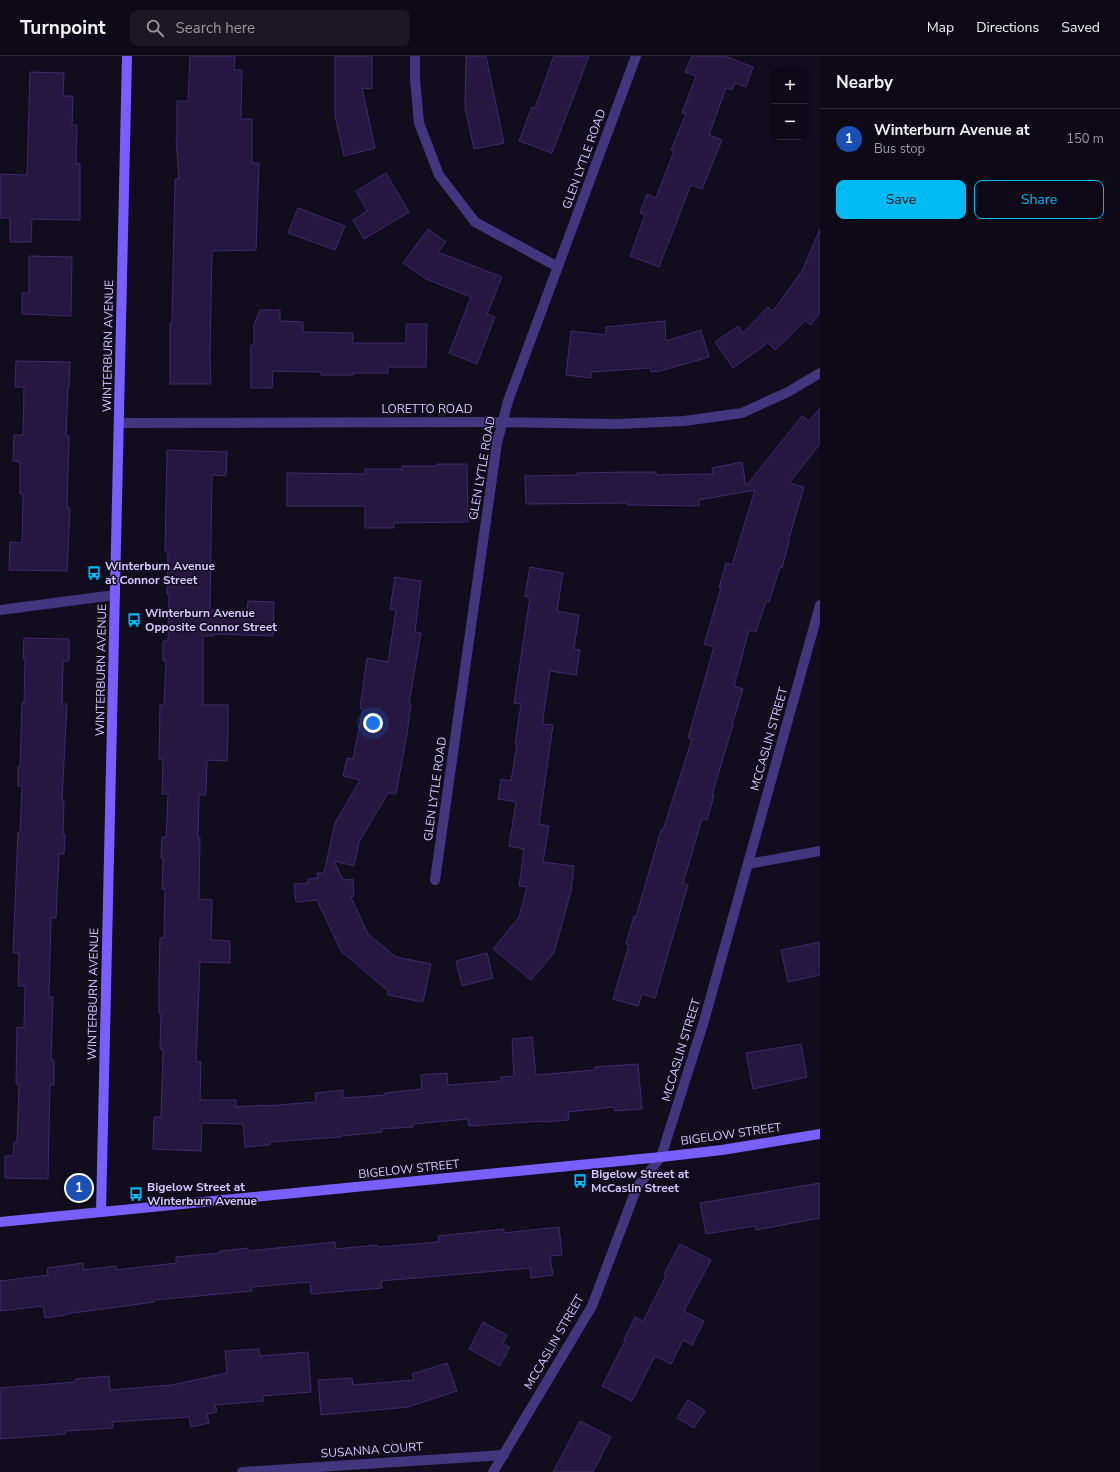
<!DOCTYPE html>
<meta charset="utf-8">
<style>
:root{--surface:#0d0916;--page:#1b1723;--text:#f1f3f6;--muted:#9a9aa1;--line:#2d2a35;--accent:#00baf3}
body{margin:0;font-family:"Nunito Sans",sans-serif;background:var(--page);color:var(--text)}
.controls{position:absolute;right:12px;top:12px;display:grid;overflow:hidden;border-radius:8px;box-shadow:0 1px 3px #0004}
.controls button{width:36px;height:36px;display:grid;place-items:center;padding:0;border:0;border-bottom:1px solid var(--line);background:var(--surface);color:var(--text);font:20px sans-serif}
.you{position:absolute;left:373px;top:667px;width:14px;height:14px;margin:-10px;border:3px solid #fff;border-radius:50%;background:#1a73e8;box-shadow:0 0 0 6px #1a73e833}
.badge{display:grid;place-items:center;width:26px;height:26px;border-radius:50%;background:var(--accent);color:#fff;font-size:13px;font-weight:700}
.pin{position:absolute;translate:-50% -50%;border:2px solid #fff;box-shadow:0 1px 4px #0006}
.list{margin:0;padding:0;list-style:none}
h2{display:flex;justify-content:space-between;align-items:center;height:52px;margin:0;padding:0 16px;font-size:17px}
h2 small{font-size:13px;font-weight:400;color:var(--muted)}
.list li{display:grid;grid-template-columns:26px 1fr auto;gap:12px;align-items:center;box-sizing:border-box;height:60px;padding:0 16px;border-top:1px solid var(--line)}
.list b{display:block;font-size:15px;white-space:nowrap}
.list p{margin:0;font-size:13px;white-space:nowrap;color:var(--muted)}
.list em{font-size:13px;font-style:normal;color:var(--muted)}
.actions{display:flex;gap:8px;padding:12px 16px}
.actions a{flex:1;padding:9px 0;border:1px solid var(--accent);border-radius:8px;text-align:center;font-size:14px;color:var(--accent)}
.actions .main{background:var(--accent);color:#111}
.icon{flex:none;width:22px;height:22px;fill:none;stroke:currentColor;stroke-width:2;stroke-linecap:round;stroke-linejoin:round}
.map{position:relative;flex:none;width:820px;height:1416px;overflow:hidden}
header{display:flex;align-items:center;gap:24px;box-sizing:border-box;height:56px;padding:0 20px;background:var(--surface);border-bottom:1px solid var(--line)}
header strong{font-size:19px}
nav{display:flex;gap:22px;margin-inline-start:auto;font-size:14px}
.search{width:280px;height:36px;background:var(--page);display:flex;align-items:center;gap:10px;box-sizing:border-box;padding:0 14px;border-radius:8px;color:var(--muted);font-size:15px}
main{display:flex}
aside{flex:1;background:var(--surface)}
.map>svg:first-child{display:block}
.building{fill:#25173f;stroke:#3f296c}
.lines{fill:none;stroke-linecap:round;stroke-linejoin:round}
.street{stroke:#42367e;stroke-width:10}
.secondary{stroke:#795fff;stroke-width:10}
.labels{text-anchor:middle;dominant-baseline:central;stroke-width:3;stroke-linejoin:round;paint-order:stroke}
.street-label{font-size:12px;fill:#d6c8ff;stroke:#110c1e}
.poi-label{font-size:12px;font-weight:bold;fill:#d6c8ff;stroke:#110c1e;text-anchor:start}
</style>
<header>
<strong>Turnpoint</strong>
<div class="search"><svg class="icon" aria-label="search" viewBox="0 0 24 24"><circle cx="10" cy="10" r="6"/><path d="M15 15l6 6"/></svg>Search here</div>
<nav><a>Map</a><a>Directions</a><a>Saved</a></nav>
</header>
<main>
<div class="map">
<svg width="820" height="1416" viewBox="0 0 820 1416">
<rect width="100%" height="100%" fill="#110c1e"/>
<!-- building -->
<path class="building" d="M 190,0 L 235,0 L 234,14 L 242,14 L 241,63 L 252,63 L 252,107 L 259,107 L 256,194 L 212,195 L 210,301 L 211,328 L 170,328 L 170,267 L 172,267 L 175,123 L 179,123 L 176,83 L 177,83 L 177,45 L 188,45 Z
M 335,0 L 372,0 L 372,33 L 362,32 L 375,92 L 344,100 L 335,60 Z
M 466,0 L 486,0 L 504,87 L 474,93 L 465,52 Z
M 554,0 L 589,0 L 552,97 L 519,85 L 532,51 L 535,52 Z
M 692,0 L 725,0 L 753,11 L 746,31 L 735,27 L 732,34 L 726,32 L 709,79 L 722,84 L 702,133 L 691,129 L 659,211 L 630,200 L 645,159 L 640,157 L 647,138 L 656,142 L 674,95 L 671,94 L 686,58 L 682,57 L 696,20 L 685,16 Z
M 30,16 L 64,17 L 63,40 L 73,40 L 72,69 L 77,69 L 76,108 L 80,108 L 80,164 L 32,163 L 31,186 L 10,186 L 10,162 L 0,162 L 0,118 L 27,119 Z
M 386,117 L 409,156 L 364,183 L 353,164 L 367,155 L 356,135 Z
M 298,152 L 345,170 L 335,194 L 288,177 Z
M 428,173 L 446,186 L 438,196 L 502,221 L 487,258 L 495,261 L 477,308 L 449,297 L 471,241 L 426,223 L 403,207 Z
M 820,173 L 820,257 L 811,269 L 805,265 L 775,294 L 768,287 L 733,312 L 715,286 L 738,270 L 743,277 L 768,251 L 773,255 L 802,215 Z
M 29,200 L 72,201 L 71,260 L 22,258 L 22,237 L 29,237 Z
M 260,254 L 280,254 L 280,265 L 303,266 L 303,276 L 353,277 L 353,287 L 406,287 L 406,268 L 427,268 L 426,311 L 388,311 L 388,317 L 353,317 L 353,319 L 321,319 L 321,316 L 273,315 L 272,332 L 251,332 L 251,289 L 254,289 L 254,268 Z
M 665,265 L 666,285 L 701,274 L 709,301 L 660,315 L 651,316 L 650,312 L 591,316 L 591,322 L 566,319 L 571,275 L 606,279 L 606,271 Z
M 16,305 L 70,306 L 69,332 L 68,332 L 66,380 L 69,380 L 67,452 L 70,452 L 67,515 L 9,514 L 10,486 L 22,487 L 23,438 L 20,438 L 20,406 L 13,405 L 14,379 L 23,379 L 24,331 L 15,331 Z
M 820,352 L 820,388 L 789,427 L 804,431 L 788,486 L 789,486 L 782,512 L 780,511 L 769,546 L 766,545 L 756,576 L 749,574 L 734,630 L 743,633 L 732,669 L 733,669 L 712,739 L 714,739 L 707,764 L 702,763 L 683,827 L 688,829 L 655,942 L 642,938 L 638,950 L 613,943 L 629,889 L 626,888 L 634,860 L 636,861 L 661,774 L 663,774 L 692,683 L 688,682 L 714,591 L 704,588 L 721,532 L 719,532 L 726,507 L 732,509 L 755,434 L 699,444 L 699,450 L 627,449 L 627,447 L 526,448 L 525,420 L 577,419 L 577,417 L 627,416 L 656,416 L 656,419 L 713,418 L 712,412 L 742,406 L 746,430 L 802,360 L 809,365 Z
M 167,394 L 227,396 L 226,420 L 212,419 L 210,554 L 247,555 L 248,545 L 274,546 L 273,580 L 214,578 L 214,580 L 203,580 L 203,649 L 228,649 L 228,675 L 227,705 L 207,704 L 206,739 L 199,739 L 198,782 L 200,782 L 199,843 L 212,844 L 211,884 L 230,885 L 230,907 L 200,906 L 196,1006 L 201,1006 L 200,1044 L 236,1044 L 236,1051 L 266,1049 L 266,1050 L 316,1046 L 315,1037 L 343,1034 L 343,1042 L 385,1039 L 385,1037 L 422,1033 L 421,1019 L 447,1017 L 448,1029 L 501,1025 L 501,1021 L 514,1020 L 512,983 L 532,981 L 536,1019 L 595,1014 L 595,1011 L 638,1008 L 642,1053 L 615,1055 L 614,1051 L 568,1056 L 569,1064 L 545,1066 L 545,1065 L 469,1070 L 468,1063 L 413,1068 L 413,1071 L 381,1073 L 382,1076 L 341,1080 L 341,1081 L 269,1086 L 270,1089 L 245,1091 L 243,1068 L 202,1067 L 201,1095 L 153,1093 L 154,1061 L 161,1061 L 163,993 L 160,993 L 161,958 L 159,958 L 159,922 L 160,882 L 164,882 L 165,833 L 162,833 L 163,802 L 161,802 L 162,781 L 166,781 L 168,738 L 162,738 L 163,703 L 159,703 L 160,649 L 164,649 L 166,605 L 163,605 L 163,585 L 168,585 L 169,538 L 167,538 L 168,496 L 165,496 Z
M 437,408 L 467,408 L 468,466 L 394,467 L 394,472 L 365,472 L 365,450 L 287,450 L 287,417 L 365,418 L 365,413 L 402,413 L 402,410 L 437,410 Z
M 530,511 L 563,517 L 557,555 L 579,559 L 574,593 L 580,594 L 576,619 L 550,615 L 543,662 L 543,668 L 553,669 L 539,768 L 549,770 L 543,806 L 574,810 L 571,835 L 554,897 L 531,924 L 493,893 L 519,861 L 527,831 L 519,830 L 524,793 L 509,790 L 516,746 L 498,743 L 501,723 L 511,725 L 517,688 L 515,688 L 521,648 L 514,647 L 530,541 L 525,540 Z
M 395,521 L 421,525 L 415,576 L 421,577 L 409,647 L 411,648 L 407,678 L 396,738 L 388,737 L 359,786 L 354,810 L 334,805 L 343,824 L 353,823 L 354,840 L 351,841 L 368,878 L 396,901 L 431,908 L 423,946 L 388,939 L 388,935 L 341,895 L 317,844 L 296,846 L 294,828 L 308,827 L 308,823 L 318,822 L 317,817 L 324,817 L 335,767 L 360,724 L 343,720 L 347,702 L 353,703 L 363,653 L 360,652 L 367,602 L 388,606 L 396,554 L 390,553 Z
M 24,582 L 69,583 L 69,605 L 63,605 L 62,648 L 67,648 L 62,745 L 64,745 L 63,778 L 65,778 L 64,798 L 59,798 L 56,862 L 51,862 L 49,941 L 53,941 L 51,1004 L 54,1004 L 54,1029 L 50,1029 L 48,1123 L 5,1122 L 5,1100 L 13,1100 L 14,1086 L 17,1086 L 19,1028 L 16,1028 L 17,971 L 24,972 L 25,930 L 18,930 L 19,897 L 13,897 L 18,776 L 20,776 L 22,730 L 18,730 L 18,711 L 20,711 L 22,647 L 24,647 L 25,603 L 23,603 Z
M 820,886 L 820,919 L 788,926 L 781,894 Z
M 487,897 L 493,922 L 462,930 L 456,905 Z
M 801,988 L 807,1021 L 753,1033 L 746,997 Z
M 820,1127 L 820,1162 L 756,1174 L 755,1170 L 706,1178 L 700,1147 Z
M 559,1171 L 562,1199 L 550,1200 L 553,1219 L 531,1222 L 530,1212 L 381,1225 L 382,1232 L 311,1238 L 310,1226 L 251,1231 L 252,1235 L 154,1244 L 154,1246 L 66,1258 L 66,1259 L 45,1262 L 43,1250 L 0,1255 L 0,1225 L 48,1219 L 47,1212 L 83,1207 L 84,1214 L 116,1210 L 116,1214 L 176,1207 L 176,1201 L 220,1197 L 220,1195 L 248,1192 L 248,1195 L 335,1186 L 336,1193 L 377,1189 L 378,1191 L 439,1186 L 438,1180 L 504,1173 L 504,1177 Z
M 680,1188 L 711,1204 L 684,1255 L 704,1265 L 692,1289 L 683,1284 L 671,1308 L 655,1300 L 632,1345 L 602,1330 L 625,1285 L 624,1284 L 635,1261 L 643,1265 L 666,1220 L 664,1218 Z
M 483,1266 L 507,1279 L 503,1288 L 510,1291 L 500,1310 L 469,1293 Z
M 259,1293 L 260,1300 L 308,1296 L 311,1336 L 263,1340 L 263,1345 L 215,1349 L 217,1356 L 207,1358 L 209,1367 L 191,1371 L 189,1361 L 112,1366 L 113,1372 L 65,1375 L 65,1378 L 0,1383 L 0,1332 L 76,1326 L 76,1323 L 109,1320 L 110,1334 L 172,1329 L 227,1317 L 225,1295 Z
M 447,1307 L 457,1335 L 408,1351 L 321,1359 L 318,1324 L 352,1322 L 353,1329 L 414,1324 L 412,1318 Z
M 688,1344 L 705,1355 L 694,1372 L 677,1362 Z
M 580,1365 L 611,1381 L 593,1416 L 553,1416 Z"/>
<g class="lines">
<!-- street -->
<path class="street" d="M 415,0 L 415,23 L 419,67 L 439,119 L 475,166 L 558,211
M 120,367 L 485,366 L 617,368 L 684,365 L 742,357 L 788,336 L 820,317
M 0,554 L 115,539
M 748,808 L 820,795
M 435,824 L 497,387 L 508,345 L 636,0
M 242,1416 L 504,1399
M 493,1416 L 592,1250 L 637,1131 L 661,1101 L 704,965 L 820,549"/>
<!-- secondary -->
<path class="secondary" d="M 101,1156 L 127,0
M 0,1166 L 661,1101 L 722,1094 L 820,1078"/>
</g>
<!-- icons -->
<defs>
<symbol id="bus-bare" viewBox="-9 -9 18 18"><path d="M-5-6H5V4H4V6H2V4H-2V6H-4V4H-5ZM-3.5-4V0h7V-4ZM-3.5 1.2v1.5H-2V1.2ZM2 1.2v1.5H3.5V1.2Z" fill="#00baf3" stroke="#110c1e" stroke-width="2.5" paint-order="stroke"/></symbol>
</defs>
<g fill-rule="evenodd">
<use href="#bus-bare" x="84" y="507" width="20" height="20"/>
<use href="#bus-bare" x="124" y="554" width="20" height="20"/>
<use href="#bus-bare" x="570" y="1115" width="20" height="20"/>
<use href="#bus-bare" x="126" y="1128" width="20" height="20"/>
</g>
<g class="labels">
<!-- street labels -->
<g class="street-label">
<text transform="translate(584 103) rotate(-70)">GLEN LYTLE ROAD</text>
<text transform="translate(108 290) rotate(-89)">WINTERBURN AVENUE</text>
<text x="427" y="353">LORETTO ROAD</text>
<text transform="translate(482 412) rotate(-80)">GLEN LYTLE ROAD</text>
<text transform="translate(101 614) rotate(-89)">WINTERBURN AVENUE</text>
<text transform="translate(769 683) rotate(-74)">MCCASLIN STREET</text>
<text transform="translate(435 733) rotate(-82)">GLEN LYTLE ROAD</text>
<text transform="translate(93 938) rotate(-89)">WINTERBURN AVENUE</text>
<text transform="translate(681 994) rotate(-73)">MCCASLIN STREET</text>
<text transform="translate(731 1078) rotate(-8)">BIGELOW STREET</text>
<text transform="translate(409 1113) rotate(-6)">BIGELOW STREET</text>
<text transform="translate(554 1286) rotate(-60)">MCCASLIN STREET</text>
<text transform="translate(372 1394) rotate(-4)">SUSANNA COURT</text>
</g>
<!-- poi labels -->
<g class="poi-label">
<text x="105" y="510">Winterburn Avenue<tspan x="105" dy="14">at Connor Street</tspan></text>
<text x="145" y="557">Winterburn Avenue<tspan x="145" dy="14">Opposite Connor Street</tspan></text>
<text x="591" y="1118">Bigelow Street at<tspan x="591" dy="14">McCaslin Street</tspan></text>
<text x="147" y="1131">Bigelow Street at<tspan x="147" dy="14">Winterburn Avenue</tspan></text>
</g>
</g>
</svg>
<div class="controls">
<button>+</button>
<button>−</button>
</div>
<div class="you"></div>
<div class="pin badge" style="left:79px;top:1132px;background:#1a4fb4">1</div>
</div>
<aside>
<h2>Nearby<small></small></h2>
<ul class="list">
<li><span class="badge" style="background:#1a4fb4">1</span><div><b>Winterburn Avenue at</b><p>Bus stop</p></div><em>150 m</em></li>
</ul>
<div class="actions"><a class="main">Save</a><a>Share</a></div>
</aside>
</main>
